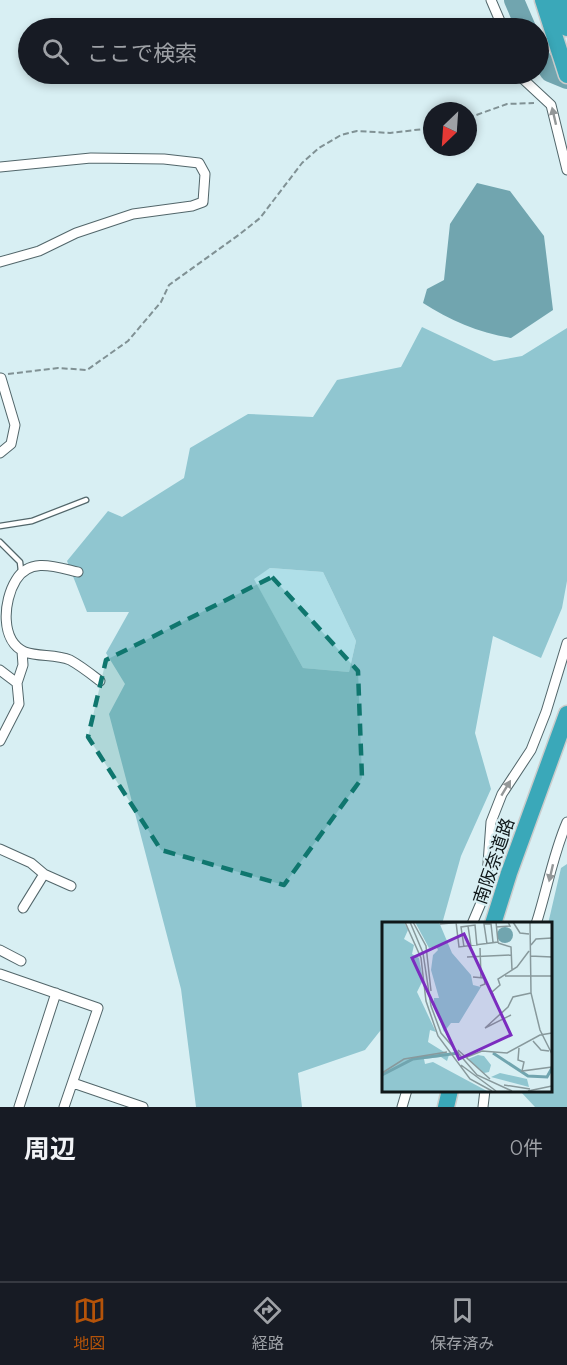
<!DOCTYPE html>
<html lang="ja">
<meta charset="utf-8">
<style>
:root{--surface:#171b24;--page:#242831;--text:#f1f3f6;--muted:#9ea1a6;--line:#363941;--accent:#b45309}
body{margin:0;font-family:Montserrat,"Noto Sans JP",sans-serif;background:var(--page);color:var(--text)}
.compass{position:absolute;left:423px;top:102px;width:54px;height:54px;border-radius:50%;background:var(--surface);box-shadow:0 3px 9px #0003;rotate:205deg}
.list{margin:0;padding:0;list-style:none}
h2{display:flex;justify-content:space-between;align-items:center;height:78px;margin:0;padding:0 24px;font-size:26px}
h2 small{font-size:20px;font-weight:400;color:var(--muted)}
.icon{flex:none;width:33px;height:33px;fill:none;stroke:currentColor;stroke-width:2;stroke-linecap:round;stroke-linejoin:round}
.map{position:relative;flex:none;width:567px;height:1107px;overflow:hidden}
.search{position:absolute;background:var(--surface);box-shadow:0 3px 9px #0003;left:18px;right:18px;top:18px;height:66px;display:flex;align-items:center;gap:15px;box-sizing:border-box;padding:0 21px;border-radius:33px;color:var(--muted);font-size:22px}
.sheet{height:174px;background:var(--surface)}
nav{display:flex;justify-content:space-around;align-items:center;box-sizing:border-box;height:84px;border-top:2px solid var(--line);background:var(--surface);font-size:16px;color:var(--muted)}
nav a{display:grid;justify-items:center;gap:3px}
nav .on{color:var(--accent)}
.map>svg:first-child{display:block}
.green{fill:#afdfe8}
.forest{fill:#90c6d0;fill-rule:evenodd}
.water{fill:#71a5af}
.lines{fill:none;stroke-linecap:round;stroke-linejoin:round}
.river{stroke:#71a5af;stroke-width:20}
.lane-casing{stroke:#52666a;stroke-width:7}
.street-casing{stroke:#52666a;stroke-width:11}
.highway-casing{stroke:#cacccc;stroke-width:19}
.path{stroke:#809194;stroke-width:2;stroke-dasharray:6 3;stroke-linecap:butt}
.lane{stroke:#fff;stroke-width:4.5}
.street{stroke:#fff;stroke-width:9}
.highway{stroke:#3aa8b9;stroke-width:16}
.oneway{fill:#939798}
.marked{fill:#0f766e;fill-opacity:0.2;stroke:#0f766e;stroke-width:4.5;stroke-dasharray:12 8;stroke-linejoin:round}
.labels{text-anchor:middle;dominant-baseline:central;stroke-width:4.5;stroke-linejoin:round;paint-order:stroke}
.street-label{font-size:18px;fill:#0f1719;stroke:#d8eff3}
.inset-river{fill:none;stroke:#71a5af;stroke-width:3}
.inset-road{fill:none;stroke:#88999c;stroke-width:1.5}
.view{fill:#7b2cbf;fill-opacity:0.15;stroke:#7b2cbf;stroke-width:3}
.inset-edge{fill:none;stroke:#0f1719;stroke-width:3}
</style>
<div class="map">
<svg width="567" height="1107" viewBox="0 0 567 1107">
<rect width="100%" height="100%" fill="#d8eff3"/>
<!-- green -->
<path class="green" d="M 270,568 L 323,572 L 356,641 L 349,672 L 303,668 L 253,578 Z"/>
<!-- forest -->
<path class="forest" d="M 422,327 L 494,361 L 522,356 L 567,328 L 567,581 L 562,608 L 541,658 L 493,636 L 475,733 L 491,789 L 461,856 L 442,924 L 384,924 L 384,1026 L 365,1050 L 298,1073 L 302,1107 L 196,1107 L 181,989 L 109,714 L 125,684 L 106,653 L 129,612 L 87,612 L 67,561 L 108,511 L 122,517 L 184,478 L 190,448 L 248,414 L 313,417 L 337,380 L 401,367 ZM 270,568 L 323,572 L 356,641 L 349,672 L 303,668 L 254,579 Z
M 567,864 L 567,1107 L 535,1107 L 520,1091 L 550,1090 L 550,924 L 548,924 L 561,868 Z"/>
<!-- water -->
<path class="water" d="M 477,183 L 510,191 L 544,236 L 553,310 L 511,338 C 479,333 449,320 423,303 L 427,289 L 444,280 L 450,224 Z"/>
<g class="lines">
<!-- river -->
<path class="river" d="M 514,0 L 526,28
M 538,54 L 550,72 L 567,79"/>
<defs>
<path id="lane" d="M 0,526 L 32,521 L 86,500
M 0,542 L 20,562 L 21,571"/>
<path id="street" d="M 491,0 L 503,28
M 521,74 L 523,79 L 551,105 L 567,170
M 0,167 L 91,158 L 164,159 L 199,163 L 205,174 L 203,202 L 192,206 L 133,214 L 76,233 L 39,251 L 0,262
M 0,453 L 11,444 L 15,425 L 1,378
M 78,572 C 56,567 30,557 16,580 C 3,601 0,641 25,652 C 39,657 56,654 70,660 C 81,666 91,674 100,681
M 0,670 L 17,683
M 0,741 L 19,704 L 17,683 L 23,665 L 22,651
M 0,849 L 31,863 L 44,874 L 71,886
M 23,908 L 44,874
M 472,924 L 486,891 L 491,822 L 502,794 L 531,750 L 546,712 L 567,643
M 536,924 C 547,890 553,854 567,822
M 0,950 L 21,961
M 0,974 L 98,1008 L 64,1107
M 73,1083 L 143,1107
M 19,1107 L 56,993
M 402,1107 L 407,1090
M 483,1107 L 485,1090"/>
<path id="highway" d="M 543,0 L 567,75
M 559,0 L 567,28
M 493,924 L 509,873 L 567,714
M 446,1107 L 450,1090"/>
</defs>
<!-- lane casing -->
<use href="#lane" class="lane-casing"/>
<!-- street casing -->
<use href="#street" class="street-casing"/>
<!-- highway casing -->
<use href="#highway" class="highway-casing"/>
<!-- path -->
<path class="path" d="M 468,118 L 507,104 L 534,103
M 8,374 L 58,368 L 87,370 L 128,341 L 161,302 L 169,285 L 240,234 L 260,218 L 302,163 L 319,148 L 341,135 L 357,131 L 390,133 L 432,128"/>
<!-- lane -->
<use href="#lane" class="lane"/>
<!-- street -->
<use href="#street" class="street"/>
<!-- highway -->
<use href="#highway" class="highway"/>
</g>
<!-- one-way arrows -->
<defs><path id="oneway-solid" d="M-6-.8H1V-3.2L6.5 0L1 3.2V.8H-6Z" transform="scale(1.5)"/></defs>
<g class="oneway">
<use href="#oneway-solid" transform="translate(554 116) rotate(-103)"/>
<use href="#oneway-solid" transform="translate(506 788) rotate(-59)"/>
<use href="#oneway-solid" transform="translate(551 873) rotate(103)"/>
</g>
<!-- marked area -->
<path class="marked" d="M 272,577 L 358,671 L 362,778 L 284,885 L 161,850 L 88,737 L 106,660 Z"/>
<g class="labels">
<!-- street labels -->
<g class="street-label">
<text transform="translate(494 861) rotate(-71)">南阪奈道路</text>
</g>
</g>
<!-- overview -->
<g transform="translate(382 922)">
<rect width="170" height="170" fill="#d8eff3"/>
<path d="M 0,0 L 22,0 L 26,8 L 22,17 L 32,23 L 30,32 L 37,36 L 41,58 L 35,70 L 54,110 L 48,108 L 46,120 L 67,133 L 65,139 L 59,135 L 42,137 L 43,142 L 51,140 L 105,169 L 0,169 ZM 33,0 L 57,0 L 70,31 L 89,53 L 91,63 L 99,65 L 77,101 L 69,101 L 62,110 L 52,82 L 52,76 L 57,76 L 49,48 L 51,33 L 56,28 L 54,24 L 47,26 ZM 96,133 L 102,134 L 109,143 L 107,150 L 102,151 L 86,137 ZM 118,151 L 145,157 L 147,165 L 109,155 Z" fill="#90c6d0"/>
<path d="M115 13a8 8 0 1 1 16 0a8 8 0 1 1-16 0Z" fill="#71a5af"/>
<path class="inset-river" d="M 111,131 L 146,154 L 165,155 L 170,146M 0,153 L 31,137 L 77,131"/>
<path class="inset-road" d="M 23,0 L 39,36 L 44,79 L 56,114 L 88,157 L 110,169M 28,0 L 41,31 L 49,84 L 59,111 L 95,153 L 130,169M 31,0 L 44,24 L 49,69M 74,0 L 77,25 L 116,20 L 114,0M 131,0 L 138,11 L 147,12M 148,0 L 149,71 L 158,108 L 170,132M 58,2 L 81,0M 86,4 L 89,24M 114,5 L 128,4 L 126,0M 116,21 L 129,25 L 130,48M 105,22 L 102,2 L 109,2 L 111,20M 149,23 L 154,17 L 170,16M 82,25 L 79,5 L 93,3 L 95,24M 98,26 L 99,55M 148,34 L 170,35M 85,35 L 130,33M 123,54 L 170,54M 91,55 L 102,56 L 103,62 L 98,64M 113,79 L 110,70 L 118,63 L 116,57 L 135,45 L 147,29M 129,93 L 103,106 L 126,85 L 131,75 L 149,71M 151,119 L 159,128 L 167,129M 137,126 L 136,138 L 142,140 L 140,149 L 170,145M 76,128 L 108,157M 85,135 L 100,129 L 125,131 L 158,113 L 170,111M 79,143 L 114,169M 0,151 L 22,137 L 65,130M 122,163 L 148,167M 146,169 L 170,164"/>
<path class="view" d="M 82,12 L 129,113 L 77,137 L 30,36 Z"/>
<rect width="170" height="170" class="inset-edge"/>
</g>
</svg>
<svg class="compass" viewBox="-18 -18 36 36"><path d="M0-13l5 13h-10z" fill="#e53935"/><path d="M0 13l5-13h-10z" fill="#9ea1a6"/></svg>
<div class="search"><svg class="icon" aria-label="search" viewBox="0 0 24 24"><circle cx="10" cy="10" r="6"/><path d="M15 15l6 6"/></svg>ここで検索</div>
</div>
<section class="sheet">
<h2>周辺<small>0件</small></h2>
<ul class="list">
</ul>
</section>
<nav>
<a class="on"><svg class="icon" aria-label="map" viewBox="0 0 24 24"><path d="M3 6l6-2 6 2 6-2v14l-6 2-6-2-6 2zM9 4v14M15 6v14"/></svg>地図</a>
<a><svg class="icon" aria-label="directions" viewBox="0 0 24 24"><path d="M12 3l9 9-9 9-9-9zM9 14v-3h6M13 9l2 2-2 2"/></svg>経路</a>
<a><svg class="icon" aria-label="saved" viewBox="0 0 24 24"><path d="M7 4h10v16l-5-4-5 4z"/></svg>保存済み</a>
</nav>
